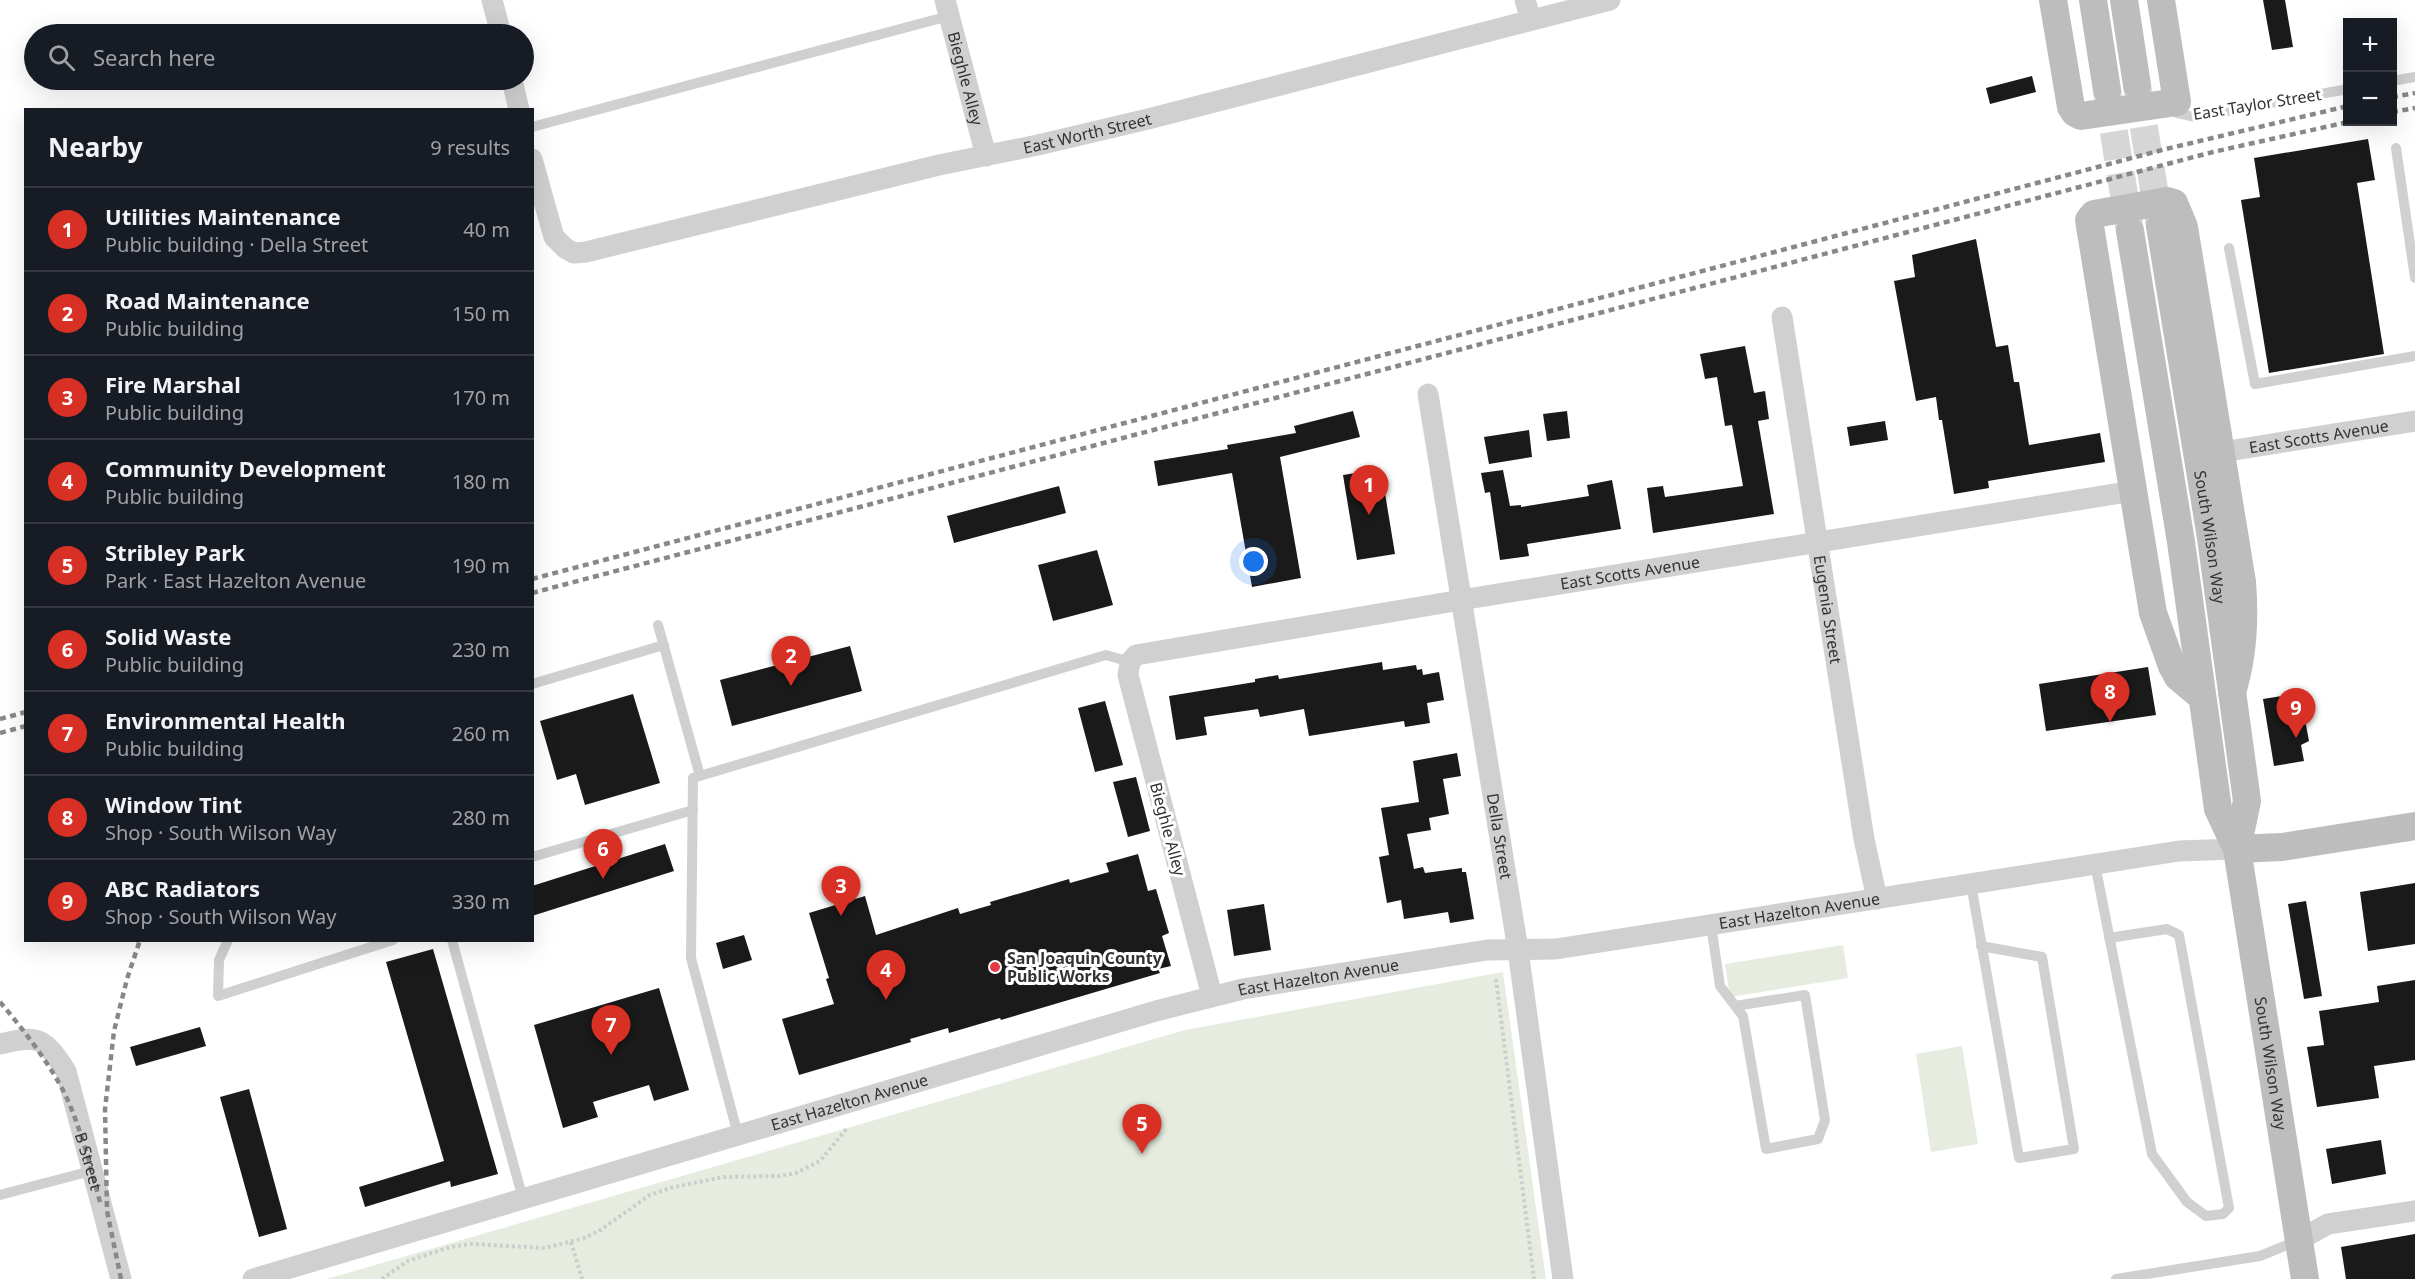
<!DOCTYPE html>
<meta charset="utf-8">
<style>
:root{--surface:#171b24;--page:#20242c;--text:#f1f3f6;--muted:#9ea1a6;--line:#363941;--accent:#d93025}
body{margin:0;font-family:"Noto Sans",sans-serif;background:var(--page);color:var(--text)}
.controls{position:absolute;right:18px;top:18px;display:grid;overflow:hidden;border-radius:0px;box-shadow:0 6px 24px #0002}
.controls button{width:54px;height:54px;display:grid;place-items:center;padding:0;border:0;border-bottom:2px solid var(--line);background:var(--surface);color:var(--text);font:30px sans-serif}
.you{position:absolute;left:1254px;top:562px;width:21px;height:21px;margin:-15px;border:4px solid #fff;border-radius:50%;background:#1a73e8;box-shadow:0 0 0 9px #1a73e833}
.badge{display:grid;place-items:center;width:39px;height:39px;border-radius:50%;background:var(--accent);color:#fff;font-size:20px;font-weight:700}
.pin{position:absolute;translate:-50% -50px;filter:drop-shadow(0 2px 3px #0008)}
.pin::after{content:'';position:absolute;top:32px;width:21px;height:18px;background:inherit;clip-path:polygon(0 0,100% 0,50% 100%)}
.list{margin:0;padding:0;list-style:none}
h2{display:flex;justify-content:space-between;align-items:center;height:78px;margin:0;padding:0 24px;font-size:26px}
h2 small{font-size:20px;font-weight:400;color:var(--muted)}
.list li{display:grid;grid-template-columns:39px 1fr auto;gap:18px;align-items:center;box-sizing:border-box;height:84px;padding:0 24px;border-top:2px solid var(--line)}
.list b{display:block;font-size:22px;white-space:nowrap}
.list p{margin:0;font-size:20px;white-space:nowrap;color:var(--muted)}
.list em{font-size:20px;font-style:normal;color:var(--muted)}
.icon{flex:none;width:33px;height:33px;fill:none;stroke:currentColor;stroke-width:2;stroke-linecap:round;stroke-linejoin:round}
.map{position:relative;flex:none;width:2415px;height:1279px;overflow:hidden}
.search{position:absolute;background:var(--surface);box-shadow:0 6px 24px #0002;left:24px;top:24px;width:510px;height:66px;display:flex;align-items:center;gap:15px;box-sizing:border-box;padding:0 21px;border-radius:33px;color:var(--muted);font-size:22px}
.panel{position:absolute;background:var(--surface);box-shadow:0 6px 24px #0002;left:24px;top:108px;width:510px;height:834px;border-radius:0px}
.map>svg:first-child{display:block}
.green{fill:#e6ecdf}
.building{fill:#1a1a1a}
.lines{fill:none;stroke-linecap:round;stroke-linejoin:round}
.secondary-tunnel{stroke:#d6d6d6;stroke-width:28;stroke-dasharray:28 14;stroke-linecap:butt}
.path{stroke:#cdcdcd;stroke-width:4;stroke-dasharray:3 3;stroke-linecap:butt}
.lane{stroke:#d0d0d0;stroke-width:10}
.street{stroke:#d0d0d0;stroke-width:21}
.secondary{stroke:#bdbdbd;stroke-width:28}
.rail{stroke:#888;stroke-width:4.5;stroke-dasharray:6 4.5;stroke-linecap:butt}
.poi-dot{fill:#e63946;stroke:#fff;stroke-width:2}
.labels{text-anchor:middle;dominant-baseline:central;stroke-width:6;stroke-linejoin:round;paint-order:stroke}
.street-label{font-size:16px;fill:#333;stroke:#fff}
.poi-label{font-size:16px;font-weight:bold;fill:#333;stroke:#fff;text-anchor:start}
</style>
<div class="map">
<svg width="2415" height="1279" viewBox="0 0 2415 1279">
<rect width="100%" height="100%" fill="#fff"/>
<!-- green -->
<path class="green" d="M 1843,945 L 1848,978 L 1730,997 L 1725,964 Z
M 1503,972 L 1546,1279 L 327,1279 L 1185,1030 Z
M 1962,1046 L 1978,1144 L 1931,1152 L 1916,1054 Z"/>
<!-- building -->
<path class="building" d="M 2263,0 L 2285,0 L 2293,47 L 2272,50 Z
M 2032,76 L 2036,92 L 1990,104 L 1986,88 Z
M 2368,139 L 2375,180 L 2357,183 L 2384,354 L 2269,373 L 2241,200 L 2260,197 L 2254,158 Z
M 1976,239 L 1996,347 L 2008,345 L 2014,382 L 2019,382 L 2029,445 L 2100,433 L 2105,462 L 1988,481 L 1989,488 L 1954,494 L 1942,420 L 1939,420 L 1936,397 L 1916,401 L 1894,281 L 1915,277 L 1912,255 Z
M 1745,346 L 1754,393 L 1765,391 L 1769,419 L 1758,421 L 1774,514 L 1653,533 L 1647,488 L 1663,486 L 1665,497 L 1743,486 L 1732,425 L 1725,426 L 1717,377 L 1705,379 L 1700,354 Z
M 1353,411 L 1360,437 L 1280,457 L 1301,578 L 1252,587 L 1232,473 L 1158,486 L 1154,461 L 1228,449 L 1227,445 L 1296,433 L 1294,426 Z
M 1567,411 L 1570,438 L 1547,441 L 1543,414 Z
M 1885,421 L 1888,440 L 1850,446 L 1847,427 Z
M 1529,430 L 1532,457 L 1489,464 L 1484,437 Z
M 1381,469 L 1395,554 L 1357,560 L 1343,475 Z
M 1503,470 L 1510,506 L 1521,505 L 1521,507 L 1589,496 L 1587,485 L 1612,480 L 1621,529 L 1527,544 L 1529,556 L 1500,560 L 1490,492 L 1485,493 L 1481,473 Z
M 1059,486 L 1066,513 L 954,543 L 947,516 Z
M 1097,550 L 1113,605 L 1053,621 L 1038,565 Z
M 850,646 L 862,691 L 732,726 L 720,680 Z
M 1382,662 L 1383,670 L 1416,665 L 1417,670 L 1422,669 L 1423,675 L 1439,672 L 1444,700 L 1427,703 L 1430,723 L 1405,727 L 1404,721 L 1309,736 L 1304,709 L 1260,717 L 1258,709 L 1204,717 L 1207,735 L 1176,740 L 1169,696 L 1255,682 L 1255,679 L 1278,675 L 1279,679 Z
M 2148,667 L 2156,715 L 2046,731 L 2039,684 Z
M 2300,693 L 2309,741 L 2301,745 L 2304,761 L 2274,766 L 2263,699 Z
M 633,694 L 660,783 L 585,805 L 576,774 L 557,780 L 540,721 Z
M 1105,701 L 1123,765 L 1095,772 L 1078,708 Z
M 1457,753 L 1461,776 L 1443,779 L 1449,814 L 1429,818 L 1431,830 L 1407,834 L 1414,869 L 1423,867 L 1425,873 L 1462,868 L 1462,872 L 1466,872 L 1474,919 L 1450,923 L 1448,912 L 1404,919 L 1401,900 L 1387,903 L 1379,857 L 1389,855 L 1381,808 L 1419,802 L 1413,761 Z
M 1136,777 L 1150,831 L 1128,837 L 1113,782 Z
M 665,844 L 674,871 L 532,916 L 532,886 Z
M 1138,854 L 1148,891 L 1156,889 L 1169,933 L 1162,936 L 1171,966 L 1158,969 L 1160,973 L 1001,1020 L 1000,1018 L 949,1033 L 948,1028 L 910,1039 L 911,1042 L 799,1075 L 782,1019 L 834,1004 L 826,979 L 829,978 L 809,913 L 865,896 L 876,935 L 958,908 L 960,914 L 991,905 L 990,902 L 1069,879 L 1070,883 L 1109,872 L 1106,863 Z
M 2415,883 L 2415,944 L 2368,951 L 2360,892 Z
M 2306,901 L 2322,996 L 2304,999 L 2288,904 Z
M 1264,904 L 1271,950 L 1234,956 L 1227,910 Z
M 744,935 L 752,960 L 723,969 L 716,943 Z
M 433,949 L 498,1174 L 451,1187 L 450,1181 L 365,1207 L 359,1187 L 444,1161 L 386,962 Z
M 2415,980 L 2415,1060 L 2374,1066 L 2379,1098 L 2317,1107 L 2307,1047 L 2324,1045 L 2319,1011 L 2379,1002 L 2377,986 Z
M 659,988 L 689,1090 L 654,1101 L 649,1085 L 593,1102 L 598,1117 L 563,1128 L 534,1025 Z
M 200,1027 L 206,1046 L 136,1066 L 130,1047 Z
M 249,1089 L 287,1229 L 259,1237 L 220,1097 Z
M 2381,1140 L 2386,1174 L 2332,1184 L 2326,1149 Z
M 2415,1234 L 2415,1279 L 2346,1279 L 2341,1247 Z"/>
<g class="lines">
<!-- secondary-tunnel -->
<path class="secondary-tunnel" d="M 2137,85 L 2160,226
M 2107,90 L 2130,231"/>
<!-- path -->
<path class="path" d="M 1496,979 L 1534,1279
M 571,1242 L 582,1279
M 382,1279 L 408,1261 L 450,1247 L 471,1244 L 545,1248 L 584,1238 L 599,1231 L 650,1195 L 670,1188 L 723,1177 L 778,1176 L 796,1173 L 820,1161 L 848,1127"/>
<!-- lane -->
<path class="lane" d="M 2392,81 L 2415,77
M 2177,106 L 2177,113 L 2194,117 L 2348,89
M 532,127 L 949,16
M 2396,148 L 2415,278
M 2229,248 L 2255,384 L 2415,356
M 658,625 L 700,776
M 532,684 L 664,645
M 532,857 L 693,810
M 2095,864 L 2152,1154 L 2187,1202 L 2206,1216 L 2223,1214 L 2229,1208 L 2179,935 L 2167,929 L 2109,938
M 1971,884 L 2019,1158 L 2074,1149 L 2042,957 L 1981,946
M 1711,925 L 1720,986 L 1743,1016 L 1766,1149 L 1818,1139 L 1825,1120 L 1805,995 L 1735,1006
M 228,940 L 219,960 L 218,996 L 393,940
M 452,940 L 523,1199
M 738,1135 L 691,958 L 693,778 L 1106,655 L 1130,662
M 0,1195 L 91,1171
M 2116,1279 L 2260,1256 L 2297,1241"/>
<!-- street -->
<g class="street">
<path d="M 492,0 L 501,34"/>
<path id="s1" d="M 945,0 L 986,156"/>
<path d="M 1525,0 L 1531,20"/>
<path d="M 512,80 L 519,110"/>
<path id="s2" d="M 532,159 L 554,237 L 565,248 L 574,253 L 586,252 L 939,165 L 1038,145 L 1148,119 L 1610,0"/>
<path id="s3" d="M 1782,317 L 1864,839 L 1877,899"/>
<path id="s4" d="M 1428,394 L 1518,950 L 1563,1279"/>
<path id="s5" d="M 2222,452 L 2415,421"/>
<path id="s6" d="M 1212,996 L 1128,675 L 1130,662 L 1136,655 L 1461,600 L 2133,491"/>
<path d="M 0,1044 C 39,1034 44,1038 66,1071 L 121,1279"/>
<path d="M 2299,1240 L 2328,1224 L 2415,1211"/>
<path id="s7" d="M 253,1279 L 1156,1011 L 1243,989 L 1487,950 L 1556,949 L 2179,851 L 2237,849"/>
</g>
<!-- secondary -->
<g class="secondary">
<path d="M 2053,0 L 2071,107 L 2075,113 L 2081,116 L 2177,102 L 2161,0"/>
<path d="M 2093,0 L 2107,90"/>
<path d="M 2124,0 L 2137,85"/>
<path id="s8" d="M 2160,226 L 2211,538 L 2247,801 L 2237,849"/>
<path id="s9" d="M 2130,231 L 2181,542 L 2218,809 L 2237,849 L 2305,1279"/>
<path d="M 2202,697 L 2178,677 L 2172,666 L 2153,613 L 2089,220 L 2094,214 L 2167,201 L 2174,203 L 2184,227 L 2242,582 C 2245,619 2243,657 2232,692"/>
<path d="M 2237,849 L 2282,847 L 2415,826"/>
</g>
<!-- rail -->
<g class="rail">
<path d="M 2392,97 L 2415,93"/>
<path d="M 2392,112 L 2415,108"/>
<path d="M 532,579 L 2166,149 L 2348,106"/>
<path d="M 532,593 L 2213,152 L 2348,122"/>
<path d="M 0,719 L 26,712"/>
<path d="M 0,733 L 26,726"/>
<path id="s10" d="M 0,1002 C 23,1029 47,1060 64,1092 C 81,1128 91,1168 101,1206"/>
<path d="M 121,1279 L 107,1211 L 105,1109 L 114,1031 L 127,979 L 140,940"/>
</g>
</g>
<!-- markers -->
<circle class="poi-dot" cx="995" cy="967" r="6"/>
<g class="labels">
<!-- street labels -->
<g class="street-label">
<text stroke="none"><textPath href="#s1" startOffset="81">Bieghle Alley</textPath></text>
<text transform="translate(2257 104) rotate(-9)">East Taylor Street</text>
<text stroke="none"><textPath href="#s2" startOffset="634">East Worth Street</textPath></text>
<text stroke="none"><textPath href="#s5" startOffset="98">East Scotts Avenue</textPath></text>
<text stroke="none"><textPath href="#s8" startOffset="315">South Wilson Way</textPath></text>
<text stroke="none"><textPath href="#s6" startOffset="855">East Scotts Avenue</textPath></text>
<text stroke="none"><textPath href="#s3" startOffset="296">Eugenia Street</textPath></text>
<text transform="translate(1168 829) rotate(75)">Bieghle Alley</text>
<text stroke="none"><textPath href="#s4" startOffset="448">Della Street</textPath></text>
<text stroke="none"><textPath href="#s7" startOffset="1594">East Hazelton Avenue</textPath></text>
<text stroke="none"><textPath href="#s7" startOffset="1108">East Hazelton Avenue</textPath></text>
<text stroke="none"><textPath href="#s9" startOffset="846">South Wilson Way</textPath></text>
<text stroke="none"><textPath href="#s7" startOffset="622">East Hazelton Avenue</textPath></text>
<text stroke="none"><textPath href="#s10" startOffset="184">B Street</textPath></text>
</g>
<!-- poi labels -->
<g class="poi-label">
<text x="1007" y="958">San Joaquin County<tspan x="1007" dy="18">Public Works</tspan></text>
</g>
</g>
</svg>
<div class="controls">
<button>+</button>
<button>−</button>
</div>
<div class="you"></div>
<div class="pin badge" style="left:1369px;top:515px">1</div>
<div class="pin badge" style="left:791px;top:686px">2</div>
<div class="pin badge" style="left:841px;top:916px">3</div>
<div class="pin badge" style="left:886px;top:1000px">4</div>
<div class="pin badge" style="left:1142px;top:1154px">5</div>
<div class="pin badge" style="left:603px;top:879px">6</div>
<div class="pin badge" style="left:611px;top:1055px">7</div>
<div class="pin badge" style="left:2110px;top:722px">8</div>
<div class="pin badge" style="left:2296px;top:738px">9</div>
<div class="search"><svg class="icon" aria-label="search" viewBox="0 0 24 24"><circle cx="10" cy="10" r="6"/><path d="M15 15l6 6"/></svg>Search here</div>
<section class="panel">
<h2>Nearby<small>9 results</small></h2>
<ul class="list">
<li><span class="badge">1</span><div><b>Utilities Maintenance</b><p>Public building · Della Street</p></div><em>40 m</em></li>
<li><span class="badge">2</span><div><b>Road Maintenance</b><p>Public building</p></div><em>150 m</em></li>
<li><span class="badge">3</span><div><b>Fire Marshal</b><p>Public building</p></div><em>170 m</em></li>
<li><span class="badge">4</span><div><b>Community Development</b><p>Public building</p></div><em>180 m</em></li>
<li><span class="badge">5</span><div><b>Stribley Park</b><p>Park · East Hazelton Avenue</p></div><em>190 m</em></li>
<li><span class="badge">6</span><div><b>Solid Waste</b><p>Public building</p></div><em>230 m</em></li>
<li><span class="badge">7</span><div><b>Environmental Health</b><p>Public building</p></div><em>260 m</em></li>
<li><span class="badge">8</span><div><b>Window Tint</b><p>Shop · South Wilson Way</p></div><em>280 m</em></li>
<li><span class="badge">9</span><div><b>ABC Radiators</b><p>Shop · South Wilson Way</p></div><em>330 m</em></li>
</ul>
</section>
</div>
